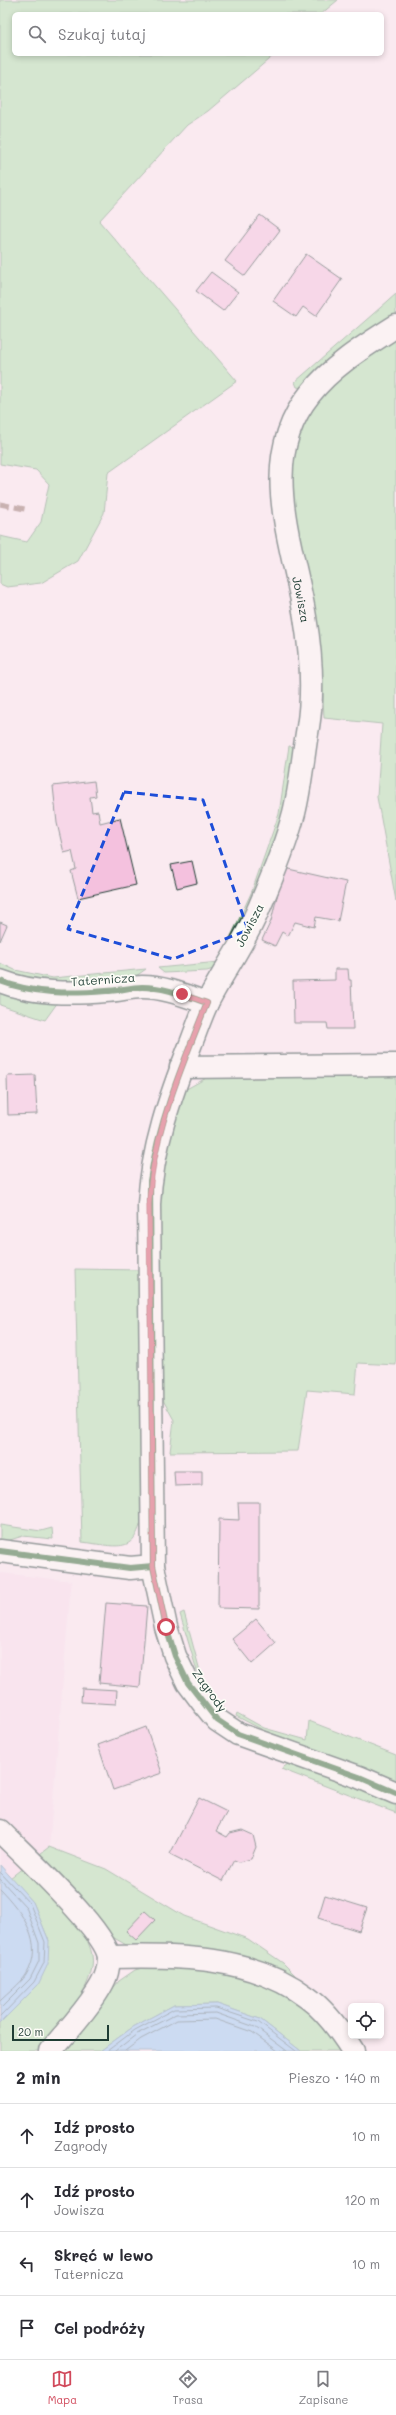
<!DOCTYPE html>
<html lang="pl">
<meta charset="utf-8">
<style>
:root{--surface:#fff;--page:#f2f2f3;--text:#2b2b33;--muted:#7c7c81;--line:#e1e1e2;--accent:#d1495b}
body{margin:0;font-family:Mali,sans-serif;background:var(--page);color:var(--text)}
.controls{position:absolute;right:12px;bottom:12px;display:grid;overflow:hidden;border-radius:6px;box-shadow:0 2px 6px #0003}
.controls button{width:36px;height:36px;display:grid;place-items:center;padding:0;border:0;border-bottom:1px solid var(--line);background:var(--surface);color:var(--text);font:20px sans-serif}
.scale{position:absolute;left:12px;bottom:10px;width:97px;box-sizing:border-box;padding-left:4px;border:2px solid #1f3d34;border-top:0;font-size:11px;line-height:14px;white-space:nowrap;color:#1f3d34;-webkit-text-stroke:3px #fdfcf7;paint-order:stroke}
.stop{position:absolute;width:12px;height:12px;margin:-9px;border:3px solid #d1495b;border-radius:50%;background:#fff}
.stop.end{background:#d1495b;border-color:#fff;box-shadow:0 1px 4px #0008}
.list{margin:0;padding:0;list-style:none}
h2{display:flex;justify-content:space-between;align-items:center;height:52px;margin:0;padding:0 16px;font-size:17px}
h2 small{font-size:13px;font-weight:400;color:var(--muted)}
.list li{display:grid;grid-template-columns:26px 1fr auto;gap:12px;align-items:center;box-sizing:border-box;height:64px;padding:0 16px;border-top:1px solid var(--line)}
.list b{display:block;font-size:15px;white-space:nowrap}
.list p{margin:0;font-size:13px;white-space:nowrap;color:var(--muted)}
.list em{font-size:13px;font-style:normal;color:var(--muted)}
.icon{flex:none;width:22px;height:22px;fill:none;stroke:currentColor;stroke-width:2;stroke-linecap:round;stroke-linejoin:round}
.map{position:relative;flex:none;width:396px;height:2051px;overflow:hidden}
.search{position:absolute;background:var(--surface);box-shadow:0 2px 6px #0003;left:12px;right:12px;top:12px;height:44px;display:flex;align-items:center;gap:10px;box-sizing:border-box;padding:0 14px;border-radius:6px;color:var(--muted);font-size:15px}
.sheet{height:308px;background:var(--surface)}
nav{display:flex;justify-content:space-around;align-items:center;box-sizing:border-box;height:56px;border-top:1px solid var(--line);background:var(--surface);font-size:11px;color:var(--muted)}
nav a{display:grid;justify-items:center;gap:2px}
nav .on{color:var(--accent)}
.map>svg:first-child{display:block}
.built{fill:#f8deeb}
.green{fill:#a8e3a9;stroke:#64906e}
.water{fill:#96c9f3;stroke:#6691a7}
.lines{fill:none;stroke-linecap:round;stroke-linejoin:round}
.shore{stroke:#4f7580;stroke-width:1}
.building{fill:#f4c1de;stroke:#1f3d34}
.minor-casing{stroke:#1f3d34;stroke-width:25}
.minor{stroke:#fdfcf7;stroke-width:22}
.quiet{stroke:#8d6e63;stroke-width:5;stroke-dasharray:10 5;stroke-linecap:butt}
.cycleway-casing{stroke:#fdfcf7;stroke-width:8}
.cycleway{stroke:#1b5e20;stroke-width:6}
.route{stroke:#d1495b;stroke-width:5}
.marked{fill:none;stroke:#1d4ed8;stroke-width:3;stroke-dasharray:8 5;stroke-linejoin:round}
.labels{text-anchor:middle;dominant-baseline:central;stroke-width:3.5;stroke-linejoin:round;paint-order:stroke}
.street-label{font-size:12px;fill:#1f3d34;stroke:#fdfcf7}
</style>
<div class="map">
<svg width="396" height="2051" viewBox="0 0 396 2051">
<rect width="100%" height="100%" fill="#faeaf0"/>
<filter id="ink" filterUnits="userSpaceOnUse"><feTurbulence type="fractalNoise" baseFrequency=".025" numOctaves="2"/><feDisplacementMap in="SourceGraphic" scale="8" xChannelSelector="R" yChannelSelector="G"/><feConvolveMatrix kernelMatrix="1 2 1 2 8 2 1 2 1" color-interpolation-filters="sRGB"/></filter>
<g filter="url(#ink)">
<!-- built -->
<path class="built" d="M 0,1573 L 71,1581 L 49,1847 L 10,1878 L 0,1865 Z"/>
<!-- green -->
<path class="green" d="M 0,0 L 338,0 L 321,14 L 14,14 L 14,54 L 275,54 L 208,111 L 187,125 L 99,221 L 237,381 L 108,473 L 104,513 L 78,561 L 41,583 L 7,587 L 0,584 L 0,536 L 27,542 L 41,522 L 49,484 L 36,470 L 0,464 Z
M 396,294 L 396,317 L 303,388 L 297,387 L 295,382 Z
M 396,334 L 396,901 L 377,797 L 382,724 L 324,718 L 322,674 L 288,473 L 304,416 L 339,377 Z
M 289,746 L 299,748 L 284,815 L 257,892 L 219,967 L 207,971 L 164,973 L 158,968 L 219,962 L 252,891 L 279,814 Z
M 0,963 L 15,970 L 53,978 L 146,969 L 129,981 L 52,983 L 25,978 L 0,969 Z
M 0,990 L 58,1002 L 45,1020 L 0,1005 Z
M 396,1075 L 396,1365 L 358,1363 L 355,1394 L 307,1390 L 298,1451 L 170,1452 L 174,1420 L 163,1400 L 158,1373 L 159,1172 L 181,1092 L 210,1076 Z
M 75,1269 L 142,1270 L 145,1503 C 136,1554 127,1548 82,1542 Z
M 0,1525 L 41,1531 L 52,1528 L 53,1539 L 23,1536 L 0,1543 Z
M 184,1612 L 200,1671 L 197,1671 L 180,1614 Z
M 237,1713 L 264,1728 L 307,1740 L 309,1721 L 396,1755 L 396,1780 L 263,1730 L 236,1716 Z
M 291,1762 L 396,1801 L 396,1813 L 281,1769 Z
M 49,1847 L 106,1869 L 184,1916 L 248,1939 L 283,1963 L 302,1982 L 272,1965 L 242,1957 L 128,1946 L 109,1935 L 36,1857 Z
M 24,1867 C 45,1890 87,1925 92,1955 C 95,1970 85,1989 78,2001 C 67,2019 51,2035 38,2051 L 0,2051 L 0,2023 L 49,1941 L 33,1902 L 10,1878 Z
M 156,1964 L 194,1964 L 260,1983 L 284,1994 L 318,2018 L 343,2051 L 301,2051 L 260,2019 L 217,2004 L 174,2005 L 133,2027 L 100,2051 L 61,2051 L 119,1981 L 135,1970 Z"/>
<!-- water -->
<path class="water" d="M 0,1865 L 33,1902 L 49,1941 L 48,1964 L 38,1985 L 0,2023 Z
M 217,2004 L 260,2019 L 301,2051 L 100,2051 L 133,2027 L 174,2005 Z"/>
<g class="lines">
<!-- shore -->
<path class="shore" d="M 0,1872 L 30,1904 L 45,1942 L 44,1963 L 34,1982 L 0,2017
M 0,1879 L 26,1907 L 39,1943 L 39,1961 L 30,1979 L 0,2009
M 0,1889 C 22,1912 46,1943 26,1975 C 20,1984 8,1993 0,2001
M 107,2051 L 135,2030 L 174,2009 L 216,2008 L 258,2022 L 296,2051
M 115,2051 L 137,2034 L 176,2014 L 216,2013 L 255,2027 L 287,2051
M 125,2051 L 141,2039 L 177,2020 L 215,2019 L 252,2032 L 278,2051"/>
</g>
<!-- building -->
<path class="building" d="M 260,215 L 280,230 L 245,276 L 225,261 Z
M 306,254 L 342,279 L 316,316 L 303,307 L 296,317 L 273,301 Z
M 211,272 L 238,292 L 223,311 L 196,291 Z
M 94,781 L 96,796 L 90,797 L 92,812 L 98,811 L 100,823 L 120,818 L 136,885 L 78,898 L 71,871 L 76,869 L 72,851 L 64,853 L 57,823 L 53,786 Z
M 192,861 L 197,883 L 177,888 L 171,865 Z
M 284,868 L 346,882 L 338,921 L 316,917 L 314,927 L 295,922 L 288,936 L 282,932 L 275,946 L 262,940 L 271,921 Z
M 0,922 L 7,925 L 0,941 Z
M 335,969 L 348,969 L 349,980 L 351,980 L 353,1029 L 328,1029 L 327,1023 L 294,1023 L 293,981 L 335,980 Z
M 35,1075 L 37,1114 L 8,1115 L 7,1076 Z
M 174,1471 L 202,1471 L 202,1485 L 175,1486 Z
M 238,1502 L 259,1502 L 259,1609 L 218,1608 L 219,1519 L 239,1520 Z
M 106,1603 L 147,1606 L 140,1687 L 99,1683 Z
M 256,1619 L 276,1643 L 252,1664 L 232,1639 Z
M 82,1688 L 117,1690 L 116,1704 L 81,1702 Z
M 146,1727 L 162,1773 L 113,1790 L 98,1745 Z
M 199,1798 L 227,1812 L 216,1831 L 227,1837 L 230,1833 L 242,1830 L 253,1835 L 256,1847 L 251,1859 L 239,1862 L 234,1860 L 223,1881 L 170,1854 Z
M 325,1895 L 367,1908 L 359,1931 L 318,1918 Z
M 145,1911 L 155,1920 L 136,1940 L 126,1931 Z"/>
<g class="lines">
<defs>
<g id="minor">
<path id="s1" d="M 396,326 C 365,346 333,365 310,394 C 256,461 293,542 305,617 C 311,653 314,690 308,727 C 303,755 301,785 294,813 C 286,844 272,878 259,908 C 246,940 224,970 208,1001 C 201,1015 196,1031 190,1046 C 170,1097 152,1148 149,1204 L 153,1566 L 166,1627 L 175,1656 L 188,1683 L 203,1703 L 217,1720 L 238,1734 L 359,1777 L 396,1793"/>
<path d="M 0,981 C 34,994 70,994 106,991 C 118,991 130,987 142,987 C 165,987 186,996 207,1003"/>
<path d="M 181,1067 L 396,1065"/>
<path d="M 0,1551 L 130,1568 L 153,1566"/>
<path d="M 0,1831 C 22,1853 105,1930 109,1957 C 109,1961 108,1968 107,1972 C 102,1993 65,2034 50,2051"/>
<path d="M 109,1957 C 176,1955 251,1955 308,1998 C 326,2011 341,2032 353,2051"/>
</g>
</defs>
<!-- minor casing -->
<use href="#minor" class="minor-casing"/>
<!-- minor -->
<use href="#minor" class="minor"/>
<!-- quiet -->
<path class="quiet" d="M 0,504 L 29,510"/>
<defs>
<path id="cycleway" d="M 0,981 C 34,994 70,994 106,991 C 118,991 130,987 142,987 C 165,987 186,996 207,1003 C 184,1061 159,1119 150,1181 L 153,1566 L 166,1627 L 175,1656 L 188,1683 L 217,1720 L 238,1734 L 359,1777 L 396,1793
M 0,1551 L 130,1568 L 153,1566"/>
</defs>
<!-- cycleway casing -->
<use href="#cycleway" class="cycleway-casing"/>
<!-- cycleway -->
<use href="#cycleway" class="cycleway"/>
</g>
</g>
<g class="lines" filter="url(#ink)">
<!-- route -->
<path class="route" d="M 166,1627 L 153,1566 L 149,1204 C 153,1133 181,1068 207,1003 L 182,994"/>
</g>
<!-- marked area -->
<path d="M0 0H396V2051H0ZM 124,792 L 203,800 L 248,930 L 173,959 L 68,929 Z" fill="#faeaf0" fill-opacity=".55" fill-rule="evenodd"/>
<path class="marked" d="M 124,792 L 203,800 L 248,930 L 173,959 L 68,929 Z"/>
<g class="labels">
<!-- street labels -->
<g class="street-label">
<text stroke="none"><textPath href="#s1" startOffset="324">Jowisza</textPath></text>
<text transform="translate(249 925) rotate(-63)">Jowisza</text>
<text transform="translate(103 979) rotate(-4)">Taternicza</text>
<text transform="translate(210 1690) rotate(54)">Zagrody</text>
</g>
</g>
</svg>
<div class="controls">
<button><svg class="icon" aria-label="locate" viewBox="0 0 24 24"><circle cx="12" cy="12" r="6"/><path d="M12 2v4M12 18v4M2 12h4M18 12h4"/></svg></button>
</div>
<div class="scale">20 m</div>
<div class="stop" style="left:166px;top:1627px"></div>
<div class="stop end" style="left:182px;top:994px"></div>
<div class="search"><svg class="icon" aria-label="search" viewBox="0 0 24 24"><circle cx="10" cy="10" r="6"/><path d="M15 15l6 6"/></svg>Szukaj tutaj</div>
</div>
<section class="sheet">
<h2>2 min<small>Pieszo · 140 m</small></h2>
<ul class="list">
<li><svg class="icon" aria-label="ahead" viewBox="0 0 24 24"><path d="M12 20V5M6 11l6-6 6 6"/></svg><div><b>Idź prosto</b><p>Zagrody</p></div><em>10 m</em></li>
<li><svg class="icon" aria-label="ahead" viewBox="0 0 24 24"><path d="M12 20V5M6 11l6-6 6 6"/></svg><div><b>Idź prosto</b><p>Jowisza</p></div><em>120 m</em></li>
<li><svg class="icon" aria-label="left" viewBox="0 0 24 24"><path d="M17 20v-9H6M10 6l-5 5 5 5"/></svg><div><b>Skręć w lewo</b><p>Taternicza</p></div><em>10 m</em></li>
<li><svg class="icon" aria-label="arrive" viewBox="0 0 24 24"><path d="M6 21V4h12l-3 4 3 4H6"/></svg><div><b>Cel podróży</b></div></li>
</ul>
</section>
<nav>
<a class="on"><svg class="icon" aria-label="map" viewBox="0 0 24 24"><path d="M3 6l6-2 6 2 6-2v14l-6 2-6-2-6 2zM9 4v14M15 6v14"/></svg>Mapa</a>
<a><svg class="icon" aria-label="directions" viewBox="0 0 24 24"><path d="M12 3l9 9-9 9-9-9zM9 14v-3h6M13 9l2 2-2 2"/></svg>Trasa</a>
<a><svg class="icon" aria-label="saved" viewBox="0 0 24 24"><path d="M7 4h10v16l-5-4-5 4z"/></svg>Zapisane</a>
</nav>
